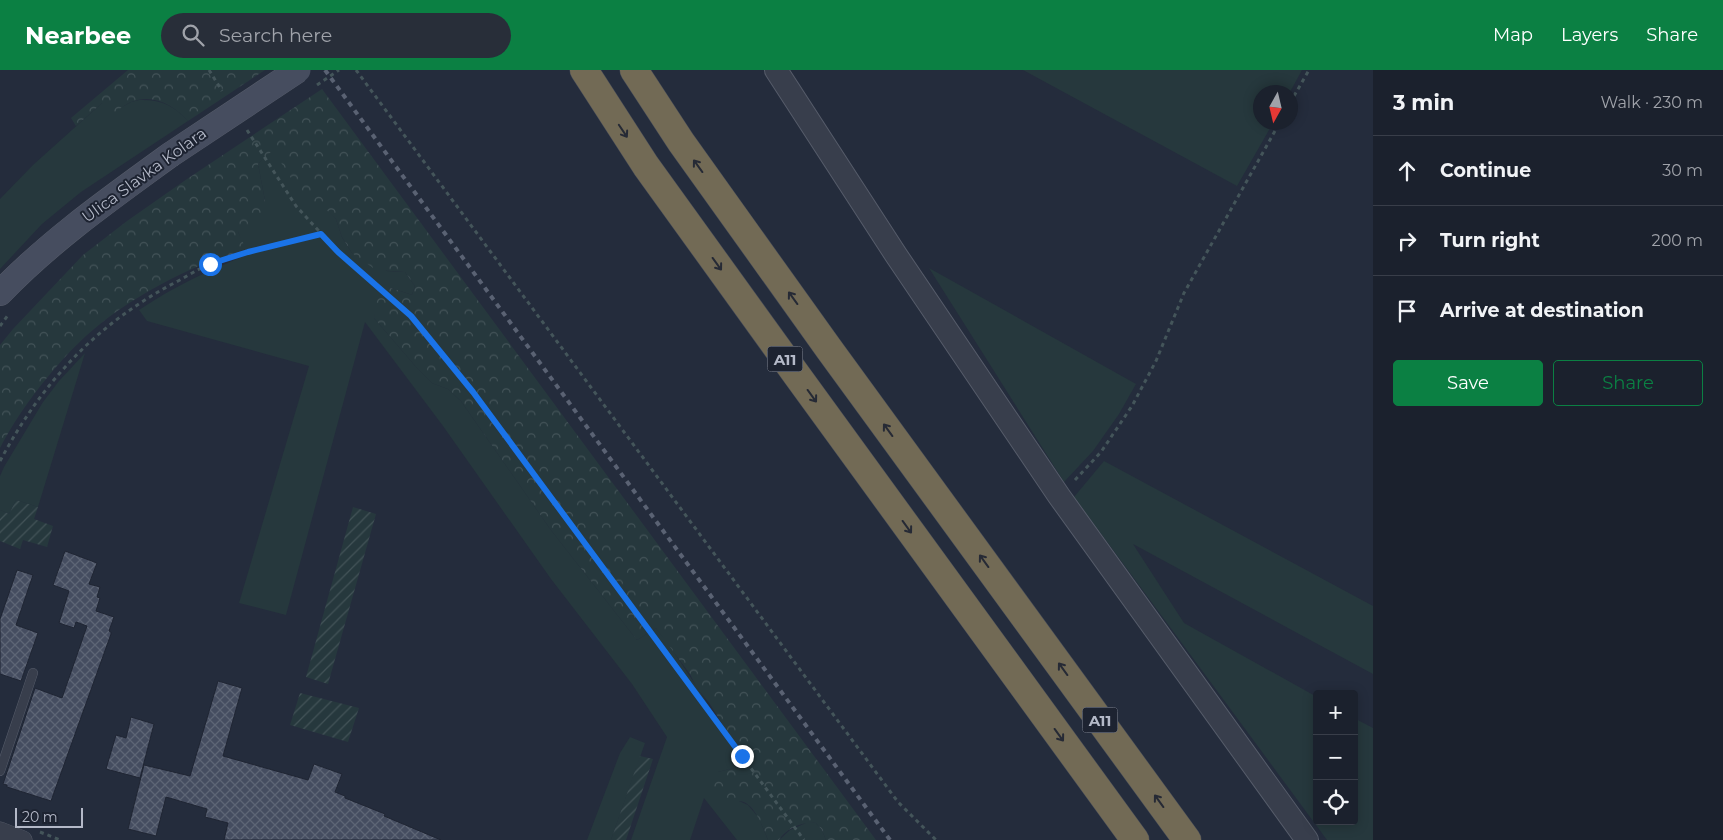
<!DOCTYPE html>
<meta charset="utf-8">
<style>
:root{--surface:#1b212d;--page:#282e39;--text:#f1f3f6;--muted:#a0a3aa;--line:#393e49;--accent:#0b8043}
body{margin:0;font-family:Montserrat,sans-serif;background:var(--page);color:var(--text)}
.controls{position:absolute;right:15px;bottom:15px;display:grid;overflow:hidden;border-radius:5px;box-shadow:0 2px 12px #0003}
.controls button{width:45px;height:45px;display:grid;place-items:center;padding:0;border:0;border-bottom:1px solid var(--line);background:var(--surface);color:var(--text);font:25px sans-serif}
.compass{position:absolute;left:1253px;top:15px;width:45px;height:45px;border-radius:50%;background:var(--surface);box-shadow:0 2px 12px #0003;rotate:188deg}
.scale{position:absolute;left:15px;bottom:12px;width:68px;box-sizing:border-box;padding-left:5px;border:2px solid #b4b9c8;border-top:0;font-size:14px;line-height:18px;white-space:nowrap;color:#b4b9c8;-webkit-text-stroke:4px #1d2331;paint-order:stroke}
.stop{position:absolute;width:15px;height:15px;margin:-11px;border:4px solid #1a73e8;border-radius:50%;background:#fff}
.stop.end{background:#1a73e8;border-color:#fff;box-shadow:0 1px 5px #0008}
.list{margin:0;padding:0;list-style:none}
h2{display:flex;justify-content:space-between;align-items:center;height:65px;margin:0;padding:0 20px;font-size:21px}
h2 small{font-size:16px;font-weight:400;color:var(--muted)}
.list li{display:grid;grid-template-columns:32px 1fr auto;gap:15px;align-items:center;box-sizing:border-box;height:70px;padding:0 20px;border-top:1px solid var(--line)}
.list b{display:block;font-size:19px;white-space:nowrap}
.list em{font-size:16px;font-style:normal;color:var(--muted)}
.actions{display:flex;gap:10px;padding:15px 20px}
.actions a{flex:1;padding:11px 0;border:1px solid var(--accent);border-radius:5px;text-align:center;font-size:18px;color:var(--accent)}
.actions .main{background:var(--accent);color:#fff}
.icon{flex:none;width:28px;height:28px;fill:none;stroke:currentColor;stroke-width:2;stroke-linecap:round;stroke-linejoin:round}
.map{position:relative;flex:none;width:1373px;height:770px;overflow:hidden}
header{display:flex;align-items:center;gap:30px;box-sizing:border-box;height:70px;padding:0 25px;background:var(--accent);color:#fff}
header strong{font-size:24px}
nav{display:flex;gap:28px;margin-inline-start:auto;font-size:18px}
.search{width:350px;height:45px;background:var(--page);display:flex;align-items:center;gap:12px;box-sizing:border-box;padding:0 18px;border-radius:28px;color:var(--muted);font-size:19px}
main{display:flex}
aside{flex:1;background:var(--surface)}
.map>svg:first-child{display:block}
.grass{fill:#26383d}
.forest{fill:url(#forest-crowns)}
.garden{fill:url(#garden-furrows)}
.building{fill:url(#building-cross-hatch);stroke:#1f2533}
.lines{fill:none;stroke-linecap:round;stroke-linejoin:round}
.service-casing{stroke:#565c6a;stroke-width:10}
.minor-casing{stroke:#565c6a;stroke-width:19}
.tertiary-casing{stroke:#565c6a;stroke-width:24}
.secondary-casing{stroke:#565c6a;stroke-width:26}
.motorway-casing{stroke:#434957;stroke-width:29}
.path{stroke:#44555a;stroke-width:3;stroke-dasharray:4 4;stroke-linecap:butt}
.service{stroke:#383e4c;stroke-width:9}
.minor{stroke:#383e4c;stroke-width:18}
.tertiary{stroke:#383e4c;stroke-width:22}
.secondary{stroke:#464d5f;stroke-width:25}
.motorway{stroke:#726a55;stroke-width:28}
.rail{stroke:#5a6273;stroke-width:4;stroke-dasharray:5 5;stroke-linecap:butt}
.secondary-bridge-casing{stroke:#565c6a;stroke-width:26;stroke-linecap:butt}
.path-bridge{stroke:#44555a;stroke-width:3;stroke-dasharray:4 4;stroke-linecap:butt}
.secondary-bridge{stroke:#464d5f;stroke-width:25}
.oneway{stroke:#262a35}
.route{stroke:#1a73e8;stroke-width:6}
.labels{text-anchor:middle;dominant-baseline:central;stroke-width:4;stroke-linejoin:round;paint-order:stroke}
.shield{fill:#1d2331;stroke:#878c9b;stroke-width:1}
.shield-label{font-size:15px;font-weight:bold;fill:#b4b9c8}
.street-label{font-size:16px;fill:#b4b9c8;stroke:#1d2331}
</style>
<header>
<strong>Nearbee</strong>
<div class="search"><svg class="icon" aria-label="search" viewBox="0 0 24 24"><circle cx="10" cy="10" r="6"/><path d="M15 15l6 6"/></svg>Search here</div>
<nav><a>Map</a><a>Layers</a><a>Share</a></nav>
</header>
<main>
<div class="map">
<svg width="1373" height="770" viewBox="0 0 1373 770">
<defs>
<pattern id="forest-crowns" width="20" height="18" patternUnits="userSpaceOnUse" patternTransform="scale(1.25)"><rect width="20" height="18" fill="#26383d"/><path d="M2 6a3 3 0 1 1 6 0M12 15a3 3 0 1 1 6 0" fill="none" stroke="#435358"/></pattern>
<pattern id="garden-furrows" width="10" height="10" patternUnits="userSpaceOnUse" patternTransform="scale(1.25)"><rect width="10" height="10" fill="#26383d"/><path d="M-1 1l2-2M0 10L10 0M9 11l2-2" fill="none" stroke="#435358"/></pattern>
<pattern id="building-cross-hatch" width="8" height="8" patternUnits="userSpaceOnUse" patternTransform="scale(1.25)"><rect width="8" height="8" fill="#454d60"/><path d="M0 0l8 8M0 8l8-8" fill="none" stroke="#5d6575"/></pattern>
</defs>
<rect width="100%" height="100%" fill="#242c3c"/>
<!-- grass -->
<path class="grass" d="M 1023,0 L 1302,0 L 1290,22 L 1260,22 L 1260,52 L 1273,53 L 1237,116 Z
M 139,30 C 160,29 174,35 188,51 L 81,122 L 42,154 L 0,199 L 0,129 L 33,95 L 102,33 L 122,37 L 131,32 Z
M 273,79 L 336,149 L 342,167 L 352,183 L 387,201 L 405,202 L 415,216 L 412,225 L 391,218 L 376,239 L 374,248 L 418,299 L 432,313 L 448,319 L 461,331 L 551,460 L 637,570 L 656,558 L 668,573 L 742,686 L 739,697 L 718,702 L 739,731 L 748,735 L 759,748 L 768,770 L 737,770 L 704,728 L 690,770 L 631,770 L 667,667 L 632,614 L 551,509 L 443,356 L 365,252 L 286,545 L 239,533 L 309,296 L 147,251 L 139,240 C 173,217 209,200 247,185 L 238,162 L 265,131 L 258,94 Z
M 929,198 L 1136,314 L 1119,344 L 1093,381 L 1064,412 Z
M 85,283 L 38,437 L 16,430 L 9,444 L 0,440 L 0,406 L 4,397 L 43,332 L 59,311 Z
M 1104,391 L 1373,536 L 1373,604 L 1133,474 L 1184,553 L 1317,627 L 1317,751 L 1354,751 L 1354,648 L 1373,658 L 1373,770 L 1327,770 L 1074,427 Z
M 630,667 L 645,673 L 611,770 L 587,770 L 620,683 Z
M 808,752 L 816,753 L 822,760 L 826,770 L 779,770 L 790,760 Z"/>
<!-- forest -->
<path class="forest" d="M 128,0 L 265,0 L 188,51 C 174,35 153,23 131,32 C 124,35 117,41 111,45 L 102,33 L 76,56 L 71,48 Z
M 322,19 L 876,770 L 826,770 L 822,760 L 816,753 C 803,751 786,758 779,770 L 768,770 C 763,758 754,730 738,731 C 734,731 730,733 726,734 L 718,727 L 711,715 L 718,702 L 739,697 L 742,686 L 710,634 L 697,618 L 690,604 L 656,558 L 637,570 L 551,460 L 461,331 L 448,319 L 432,313 L 418,299 L 374,248 L 376,222 L 391,218 L 412,225 L 415,216 L 405,202 L 376,200 L 352,183 L 342,167 L 336,149 L 328,141 L 314,144 L 273,80 L 258,94 L 265,131 L 260,150 L 238,162 L 246,179 C 228,186 209,191 192,199 C 163,212 135,228 109,247 C 68,277 23,333 0,378 L 0,275 L 13,259 L 83,185 L 127,151 L 187,109 Z"/>
<!-- garden -->
<path class="garden" d="M 16,430 L 38,437 L 34,449 L 53,456 L 47,477 L 23,470 L 20,479 L 0,471 L 0,440 L 9,444 Z
M 353,437 L 376,444 L 328,614 L 306,607 Z
M 300,623 L 359,638 L 348,672 L 290,655 Z
M 640,686 L 653,689 L 626,770 L 611,770 Z"/>
<!-- building -->
<path class="building" d="M 65,481 L 97,493 L 89,514 L 100,517 L 97,527 L 100,528 L 96,541 L 114,547 L 109,561 L 111,562 L 111,564 L 51,731 L 7,717 L 7,715 L 3,714 L 35,618 L 62,628 L 87,556 L 76,552 L 74,558 L 59,553 L 69,521 L 53,515 Z
M 17,500 L 33,505 L 16,555 L 38,563 L 21,611 L 0,604 L 0,549 Z
M 218,611 L 242,618 L 223,686 L 308,710 L 314,694 L 342,704 L 335,722 L 345,726 L 345,728 L 385,744 L 384,746 L 441,770 L 224,770 L 228,753 L 205,747 L 207,739 L 166,727 L 156,766 L 128,759 L 144,695 L 190,706 Z
M 131,647 L 154,654 L 140,708 L 106,699 L 116,665 L 126,668 Z"/>
<g class="lines">
<defs>
<path id="service" d="M 0,701 L 33,603"/>
<path id="minor" d="M 0,761 L 23,770"/>
<path id="tertiary" d="M 776,0 L 896,185 L 1059,426 L 1307,770"/>
<path id="secondary" d="M 0,223 C 51,170 111,128 170,85"/>
<path id="motorway" d="M 584,0 L 646,96 L 796,304 L 1135,770
M 634,0 L 681,72 L 829,279 L 1187,770"/>
</defs>
<!-- service casing -->
<use href="#service" class="service-casing"/>
<!-- minor casing -->
<use href="#minor" class="minor-casing"/>
<!-- tertiary casing -->
<use href="#tertiary" class="tertiary-casing"/>
<!-- secondary casing -->
<use href="#secondary" class="secondary-casing"/>
<!-- motorway casing -->
<use href="#motorway" class="motorway-casing"/>
<!-- path -->
<path class="path" d="M 209,0 L 222,21
M 356,0 L 898,732 L 936,770
M 1290,33 L 1309,0
M 247,60 L 296,136 L 338,182 L 411,245 L 473,322 L 804,770
M 0,256 L 8,245
M 0,391 C 43,311 97,253 178,211 C 189,205 200,198 212,193 C 247,180 285,173 321,164
M 1075,410 L 1101,382 L 1132,336 L 1156,291 L 1184,223 L 1280,52
M 40,762 L 60,770"/>
<!-- service -->
<use href="#service" class="service"/>
<!-- minor -->
<use href="#minor" class="minor"/>
<!-- tertiary -->
<use href="#tertiary" class="tertiary"/>
<!-- secondary -->
<use href="#secondary" class="secondary"/>
<!-- motorway -->
<use href="#motorway" class="motorway"/>
<!-- rail -->
<path class="rail" d="M 325,0 L 890,770"/>
<defs>
<path id="secondary-bridge" d="M 170,85 L 298,0"/>
</defs>
<!-- secondary-bridge casing -->
<use href="#secondary-bridge" class="secondary-bridge-casing"/>
<!-- path-bridge -->
<path class="path-bridge" d="M 317,15 L 339,0"/>
<!-- secondary-bridge -->
<use href="#secondary-bridge" class="secondary-bridge"/>
</g>
<!-- one-way arrows -->
<defs><path id="oneway-shaft" d="M-6 0H5M1.5-3L5.5 0L1.5 3" fill="none" stroke-width="1.6" stroke-linecap="round" stroke-linejoin="round" transform="scale(1.25)"/></defs>
<g class="oneway">
<use href="#oneway-shaft" transform="translate(623 61) rotate(56)"/>
<use href="#oneway-shaft" transform="translate(698 96) rotate(-126)"/>
<use href="#oneway-shaft" transform="translate(717 194) rotate(54)"/>
<use href="#oneway-shaft" transform="translate(793 228) rotate(-126)"/>
<use href="#oneway-shaft" transform="translate(812 326) rotate(54)"/>
<use href="#oneway-shaft" transform="translate(888 360) rotate(-126)"/>
<use href="#oneway-shaft" transform="translate(907 457) rotate(54)"/>
<use href="#oneway-shaft" transform="translate(984 491) rotate(-126)"/>
<use href="#oneway-shaft" transform="translate(1063 599) rotate(-126)"/>
<use href="#oneway-shaft" transform="translate(1059 665) rotate(54)"/>
<use href="#oneway-shaft" transform="translate(1159 731) rotate(-126)"/>
</g>
<g class="lines">
<!-- route -->
<path class="route" d="M 210,194 L 248,182 L 321,164 L 338,182 L 411,246 L 473,322 L 742,686"/>
</g>
<g class="labels">
<!-- shield labels -->
<g class="shield">
<rect x="767.5" y="276.5" width="35" height="25" rx="4"/>
<rect x="1082.5" y="637.5" width="35" height="25" rx="4"/>
</g>
<g class="shield-label">
<text x="785" y="289">A11</text>
<text x="1100" y="650">A11</text>
</g>
<!-- street labels -->
<g class="street-label">
<text transform="translate(144 105) rotate(-36)">Ulica Slavka Kolara</text>
</g>
</g>
</svg>
<div class="controls">
<button>+</button>
<button>−</button>
<button><svg class="icon" aria-label="locate" viewBox="0 0 24 24"><circle cx="12" cy="12" r="6"/><path d="M12 2v4M12 18v4M2 12h4M18 12h4"/></svg></button>
</div>
<svg class="compass" viewBox="-18 -18 36 36"><path d="M0-13l5 13h-10z" fill="#e53935"/><path d="M0 13l5-13h-10z" fill="#a0a3aa"/></svg>
<div class="scale">20 m</div>
<div class="stop" style="left:210px;top:194px"></div>
<div class="stop end" style="left:742px;top:686px"></div>
</div>
<aside>
<h2>3 min<small>Walk · 230 m</small></h2>
<ul class="list">
<li><svg class="icon" aria-label="ahead" viewBox="0 0 24 24"><path d="M12 20V5M6 11l6-6 6 6"/></svg><div><b>Continue</b></div><em>30 m</em></li>
<li><svg class="icon" aria-label="right" viewBox="0 0 24 24"><path d="M7 20v-9h11M14 6l5 5-5 5"/></svg><div><b>Turn right</b></div><em>200 m</em></li>
<li><svg class="icon" aria-label="arrive" viewBox="0 0 24 24"><path d="M6 21V4h12l-3 4 3 4H6"/></svg><div><b>Arrive at destination</b></div></li>
</ul>
<div class="actions"><a class="main">Save</a><a>Share</a></div>
</aside>
</main>
